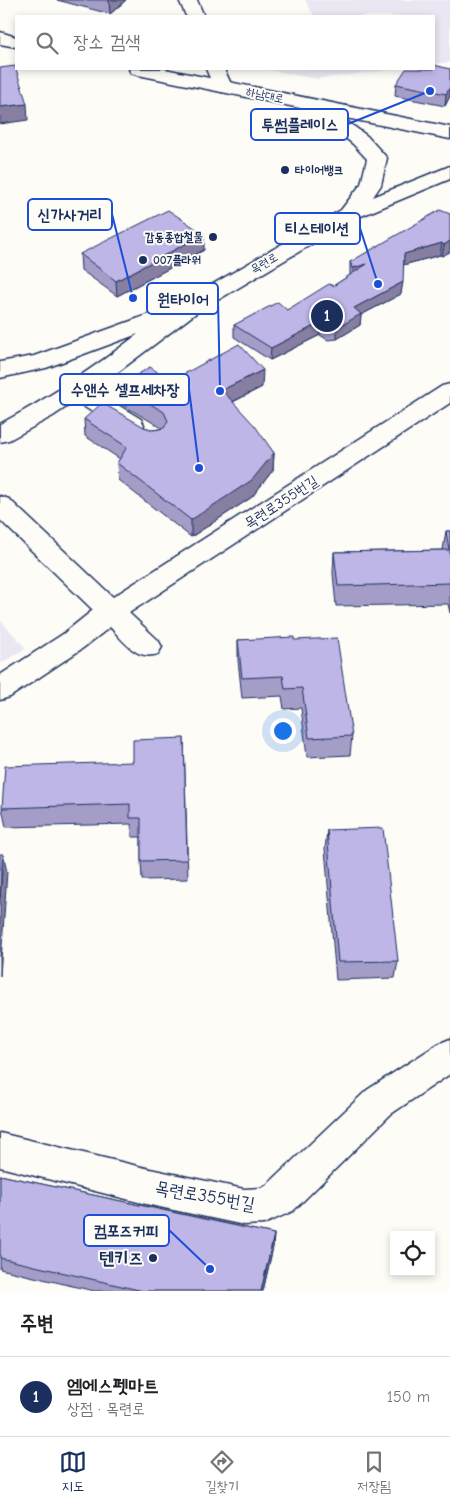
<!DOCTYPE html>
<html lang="ko">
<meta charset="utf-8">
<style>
:root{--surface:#fff;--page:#f6f6f6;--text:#202124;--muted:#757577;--line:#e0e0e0;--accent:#1b2f5e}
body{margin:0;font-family:"Comic Neue","Poor Story",sans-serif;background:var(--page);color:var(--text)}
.controls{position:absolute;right:15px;bottom:15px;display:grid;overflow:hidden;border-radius:0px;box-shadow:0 2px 8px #0003}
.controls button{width:45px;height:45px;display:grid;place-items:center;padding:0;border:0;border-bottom:1px solid var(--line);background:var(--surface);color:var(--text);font:25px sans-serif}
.you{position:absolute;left:282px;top:730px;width:18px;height:18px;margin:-12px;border:4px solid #fff;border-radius:50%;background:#1a73e8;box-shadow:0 0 0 8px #1a73e833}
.badge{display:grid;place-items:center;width:32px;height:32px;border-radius:50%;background:var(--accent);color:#fff;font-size:16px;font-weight:700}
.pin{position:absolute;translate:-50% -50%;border:2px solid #fff;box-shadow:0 1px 5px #0006}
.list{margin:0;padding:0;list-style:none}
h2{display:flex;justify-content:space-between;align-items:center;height:65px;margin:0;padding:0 20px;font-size:21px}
h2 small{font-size:16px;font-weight:400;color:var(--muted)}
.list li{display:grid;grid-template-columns:32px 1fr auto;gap:15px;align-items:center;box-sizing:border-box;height:80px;padding:0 20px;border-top:1px solid var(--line)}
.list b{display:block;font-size:19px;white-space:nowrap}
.list p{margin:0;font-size:16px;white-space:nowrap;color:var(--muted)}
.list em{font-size:16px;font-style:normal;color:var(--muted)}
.icon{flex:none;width:28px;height:28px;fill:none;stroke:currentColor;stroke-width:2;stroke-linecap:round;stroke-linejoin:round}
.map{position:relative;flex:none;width:450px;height:1291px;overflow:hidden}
.search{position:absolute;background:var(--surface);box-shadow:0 2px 8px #0003;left:15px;right:15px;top:15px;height:55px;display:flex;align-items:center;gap:12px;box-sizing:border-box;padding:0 18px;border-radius:0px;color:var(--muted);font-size:19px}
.sheet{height:145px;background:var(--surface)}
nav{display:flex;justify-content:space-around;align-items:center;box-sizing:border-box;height:70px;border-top:1px solid var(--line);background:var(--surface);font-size:14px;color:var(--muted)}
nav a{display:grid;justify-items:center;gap:2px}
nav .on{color:var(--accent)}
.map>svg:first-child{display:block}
.built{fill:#eae7f2}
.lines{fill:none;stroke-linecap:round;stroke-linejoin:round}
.minor-casing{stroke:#1b2f5e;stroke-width:3}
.major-casing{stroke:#1b2f5e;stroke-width:3}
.minor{fill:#fdfcf7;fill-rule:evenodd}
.major{fill:#fdfcf7;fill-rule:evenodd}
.wall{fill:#a49dc8;stroke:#1b2f5e}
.shaded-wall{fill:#867fa2;stroke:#1b2f5e}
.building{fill:#bfb6e8;stroke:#1b2f5e}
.poi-dot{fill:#1b2f5e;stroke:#fdfcf7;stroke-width:2}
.labels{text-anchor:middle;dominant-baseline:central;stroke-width:4;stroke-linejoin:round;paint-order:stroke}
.far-street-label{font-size:12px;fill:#1b2f5e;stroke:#fdfcf7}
.far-poi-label{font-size:12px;font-weight:bold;fill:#1b2f5e;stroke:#fdfcf7;text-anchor:start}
.street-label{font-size:15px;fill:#1b2f5e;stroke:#fdfcf7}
.near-street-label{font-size:18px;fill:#1b2f5e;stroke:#fdfcf7}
.near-poi-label{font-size:18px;font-weight:bold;fill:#1b2f5e;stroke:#fdfcf7;text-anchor:end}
.leader{fill:none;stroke:#1d4ed8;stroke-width:2}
.callout-dot{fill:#1d4ed8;stroke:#fdfcf7;stroke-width:2}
.callout{fill:#fdfcf7;stroke:#1d4ed8;stroke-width:2}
.callout-label{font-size:16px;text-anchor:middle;font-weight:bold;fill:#1b2f5e}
</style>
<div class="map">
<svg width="450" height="1291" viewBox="0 0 450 1291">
<rect width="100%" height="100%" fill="#fdfcf7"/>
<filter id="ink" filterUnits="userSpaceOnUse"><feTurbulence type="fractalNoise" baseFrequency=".02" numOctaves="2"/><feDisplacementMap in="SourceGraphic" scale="10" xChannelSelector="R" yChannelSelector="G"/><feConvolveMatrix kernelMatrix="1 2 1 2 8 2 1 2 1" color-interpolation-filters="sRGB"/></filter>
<g filter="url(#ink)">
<!-- built -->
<path class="built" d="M 305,0 L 450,0 L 450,62 L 434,64 L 434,16 L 314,16 Z
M 265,69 L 397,69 L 316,79 Z
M 0,620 L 26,648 L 0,664 Z"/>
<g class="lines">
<defs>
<path id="minor" d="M 179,0 L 197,0 L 204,16 L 186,16 Z
M 206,69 L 224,69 L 232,86 L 229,90 L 222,92 L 215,90 Z
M 75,382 L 83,384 L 141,419 L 144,425 L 141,431 L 132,433 L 123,431 L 67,396 L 63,390 L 67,384 Z
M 450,384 L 450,403 L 129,613 L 158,640 L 162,647 L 158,654 C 136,661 124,641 110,627 L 83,648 L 10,697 L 0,700 L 0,675 L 63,634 L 93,610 L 0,520 L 0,496 L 9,499 L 113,597 L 442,386 Z
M 450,1039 L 450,1074 L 391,1114 L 293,1211 L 264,1224 L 244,1225 L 150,1205 L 0,1167 L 0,1133 L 150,1169 L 244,1189 L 262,1188 L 267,1185 L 367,1090 L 438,1044 Z"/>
<path id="major" d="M 0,32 L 16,37 L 16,47 L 0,44 Z
M 129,69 L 165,69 L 450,127 L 450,139 L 341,117 L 367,136 L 387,158 L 381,185 L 373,197 L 450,166 L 450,179 L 354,219 L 196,313 L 114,375 L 53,416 L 9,440 L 0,442 L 0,424 C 49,398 94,368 138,334 L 46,368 L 0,378 L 0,362 L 34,356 L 153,313 L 161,311 L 167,313 L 180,303 L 341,210 L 361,184 L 367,159 L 353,144 L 310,110 L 138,75 L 131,73 Z"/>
</defs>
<!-- minor casing -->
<use href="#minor" class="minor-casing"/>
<!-- major casing -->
<use href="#major" class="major-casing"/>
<!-- minor -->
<use href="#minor" class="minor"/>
<!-- major -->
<use href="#major" class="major"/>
</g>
<!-- wall -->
<path class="wall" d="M 57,0 L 126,0 L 110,14 Z
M 450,69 L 450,96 L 445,106 L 395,96 L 396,84 Z
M 450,214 L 442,256 L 440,255 L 403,265 L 401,294 L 361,315 L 360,325 L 337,339 L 328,340 L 320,335 L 270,360 L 234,337 L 234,325 L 287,310 L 333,286 L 350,275 L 350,262 Z
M 204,250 L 117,296 L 81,270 L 80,254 Z
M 171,381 L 262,387 L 233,402 L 274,453 L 273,470 L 252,497 L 191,537 L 118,480 L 117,463 L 120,459 L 85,436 L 84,419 L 144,427 L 154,430 L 162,428 L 121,404 L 119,386 Z
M 446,531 L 450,531 L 450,613 L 448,604 L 336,606 L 333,573 L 334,552 L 443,550 Z
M 238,640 L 294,640 L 352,736 L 350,755 L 307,757 L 301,708 L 284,709 L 282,696 L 242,698 L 238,660 Z
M 184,738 L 188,879 L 142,880 L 141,861 L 141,837 L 132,837 L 131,824 L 6,827 L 2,808 L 133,762 Z
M 327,830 L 398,961 L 395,978 L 336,980 L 325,849 Z
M 0,1175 L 274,1234 L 273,1247 L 263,1291 L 94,1291 L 0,1269 Z"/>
<!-- shaded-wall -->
<path class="shaded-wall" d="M 109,0 L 126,0 L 110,14 Z
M 450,87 L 450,96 L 445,106 L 446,94 Z
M 27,104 L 28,120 L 0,124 L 0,107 Z
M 204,234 L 204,250 L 117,296 L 116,281 Z
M 450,241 L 450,252 L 442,256 L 444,245 Z
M 442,243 L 440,255 L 403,265 L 404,254 Z
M 367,264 L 352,280 L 353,268 Z
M 403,282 L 401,294 L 361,315 L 360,325 L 337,339 L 337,328 L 354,308 Z
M 320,323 L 320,335 L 270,360 L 271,348 Z
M 263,370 L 262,387 L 222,407 L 222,390 Z
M 274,453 L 273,470 L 252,497 L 191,537 L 191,520 Z
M 3,854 L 7,872 L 0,976 L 0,898 Z
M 274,1234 L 273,1247 L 263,1291 L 261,1291 Z"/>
<!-- building -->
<path class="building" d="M 434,65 L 450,69 L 450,87 L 446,94 L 396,84 L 406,69 L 434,69 Z
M 15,66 L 27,104 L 0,107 L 0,68 Z
M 168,210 L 204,234 L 116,281 L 80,254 Z
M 440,210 L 450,214 L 450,241 L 444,245 L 442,243 L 404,254 L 403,282 L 354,308 L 361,314 L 337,328 L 329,328 L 320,323 L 271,348 L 234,325 L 278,302 L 287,310 L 329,284 L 333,286 L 367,264 L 353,268 L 350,262 Z
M 239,344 L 263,370 L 222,390 L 255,426 L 274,453 L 252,480 L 191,520 L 117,463 L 127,447 L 84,419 L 102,403 L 144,427 L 154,430 L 164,428 L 168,421 L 164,412 L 119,386 L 150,367 L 171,381 Z
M 446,531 L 450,531 L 450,583 L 338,586 L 334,552 L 449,550 Z
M 294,637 L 294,640 L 337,638 L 352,736 L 309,738 L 302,688 L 285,689 L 283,676 L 242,678 L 238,640 Z
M 184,738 L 187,860 L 141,861 L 141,818 L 130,818 L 130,804 L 2,808 L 5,766 L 133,762 L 133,740 Z
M 383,828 L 398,961 L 338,962 L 327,830 Z
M 0,854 L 3,854 L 0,898 Z
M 0,1175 L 274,1234 L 261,1291 L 143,1291 L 0,1258 Z"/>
</g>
<!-- markers -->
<g class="poi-dot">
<circle cx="285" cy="170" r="5"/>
<circle cx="213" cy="237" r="5"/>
<circle cx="143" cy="260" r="5"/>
<circle cx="153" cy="1258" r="5"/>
</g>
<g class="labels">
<!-- far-street labels -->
<g class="far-street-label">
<text transform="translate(265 95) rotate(12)">하남대로</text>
<text transform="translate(264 263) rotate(-30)">목련로</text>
</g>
<!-- far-poi labels -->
<g class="far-poi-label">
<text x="295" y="170">타이어뱅크</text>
<text x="203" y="237" text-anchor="end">갑동종합철물</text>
<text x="153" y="260">007플라워</text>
</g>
<!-- street labels -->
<g class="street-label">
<text transform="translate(281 502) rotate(-33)">목련로355번길</text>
</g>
<!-- near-street labels -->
<g class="near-street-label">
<text transform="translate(205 1196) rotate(10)">목련로355번길</text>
</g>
<!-- near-poi labels -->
<g class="near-poi-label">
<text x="143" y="1258">텐키즈</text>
</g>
</g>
<!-- callouts -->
<path class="leader" d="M430 91L348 124M133 298L112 214M378 284L360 228M220 391L218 299M199 468L189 389M210 1269L169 1230"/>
<g class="callout-dot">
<circle cx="430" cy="91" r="5"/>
<circle cx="133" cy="298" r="5"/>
<circle cx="378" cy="284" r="5"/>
<circle cx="220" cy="391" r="5"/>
<circle cx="199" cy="468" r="5"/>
<circle cx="210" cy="1269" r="5"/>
</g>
<g class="callout">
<rect x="251" y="109" width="97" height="31" rx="5"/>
<rect x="28" y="199" width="84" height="31" rx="5"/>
<rect x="275" y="213" width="85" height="31" rx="5"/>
<rect x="147" y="283" width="71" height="31" rx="5"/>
<rect x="60" y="374" width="129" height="31" rx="5"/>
<rect x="84" y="1215" width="85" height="31" rx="5"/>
</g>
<g class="callout-label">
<text x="300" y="130">투썸플레이스</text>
<text x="70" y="220">신가사거리</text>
<text x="317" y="234">티스테이션</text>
<text x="183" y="305">원타이어</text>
<text x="125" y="395">수앤수 셀프세차장</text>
<text x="126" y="1236">컴포즈커피</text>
</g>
</svg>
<div class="controls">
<button><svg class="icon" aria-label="locate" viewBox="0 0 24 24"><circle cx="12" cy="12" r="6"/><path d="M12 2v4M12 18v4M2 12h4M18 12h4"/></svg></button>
</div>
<div class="you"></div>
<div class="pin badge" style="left:327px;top:316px">1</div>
<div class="search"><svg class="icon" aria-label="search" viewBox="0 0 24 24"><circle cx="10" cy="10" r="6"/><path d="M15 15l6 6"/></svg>장소 검색</div>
</div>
<section class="sheet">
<h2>주변<small></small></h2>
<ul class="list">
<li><span class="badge">1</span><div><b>엠에스펫마트</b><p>상점 · 목련로</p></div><em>150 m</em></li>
</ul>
</section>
<nav>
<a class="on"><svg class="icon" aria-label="map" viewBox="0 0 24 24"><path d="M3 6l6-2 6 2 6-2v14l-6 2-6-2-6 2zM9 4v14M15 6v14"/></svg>지도</a>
<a><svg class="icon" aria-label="directions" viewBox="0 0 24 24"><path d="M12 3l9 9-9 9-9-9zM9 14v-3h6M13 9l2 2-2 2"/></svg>길찾기</a>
<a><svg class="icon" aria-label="saved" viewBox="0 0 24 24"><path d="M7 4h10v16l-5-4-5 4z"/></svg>저장됨</a>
</nav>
